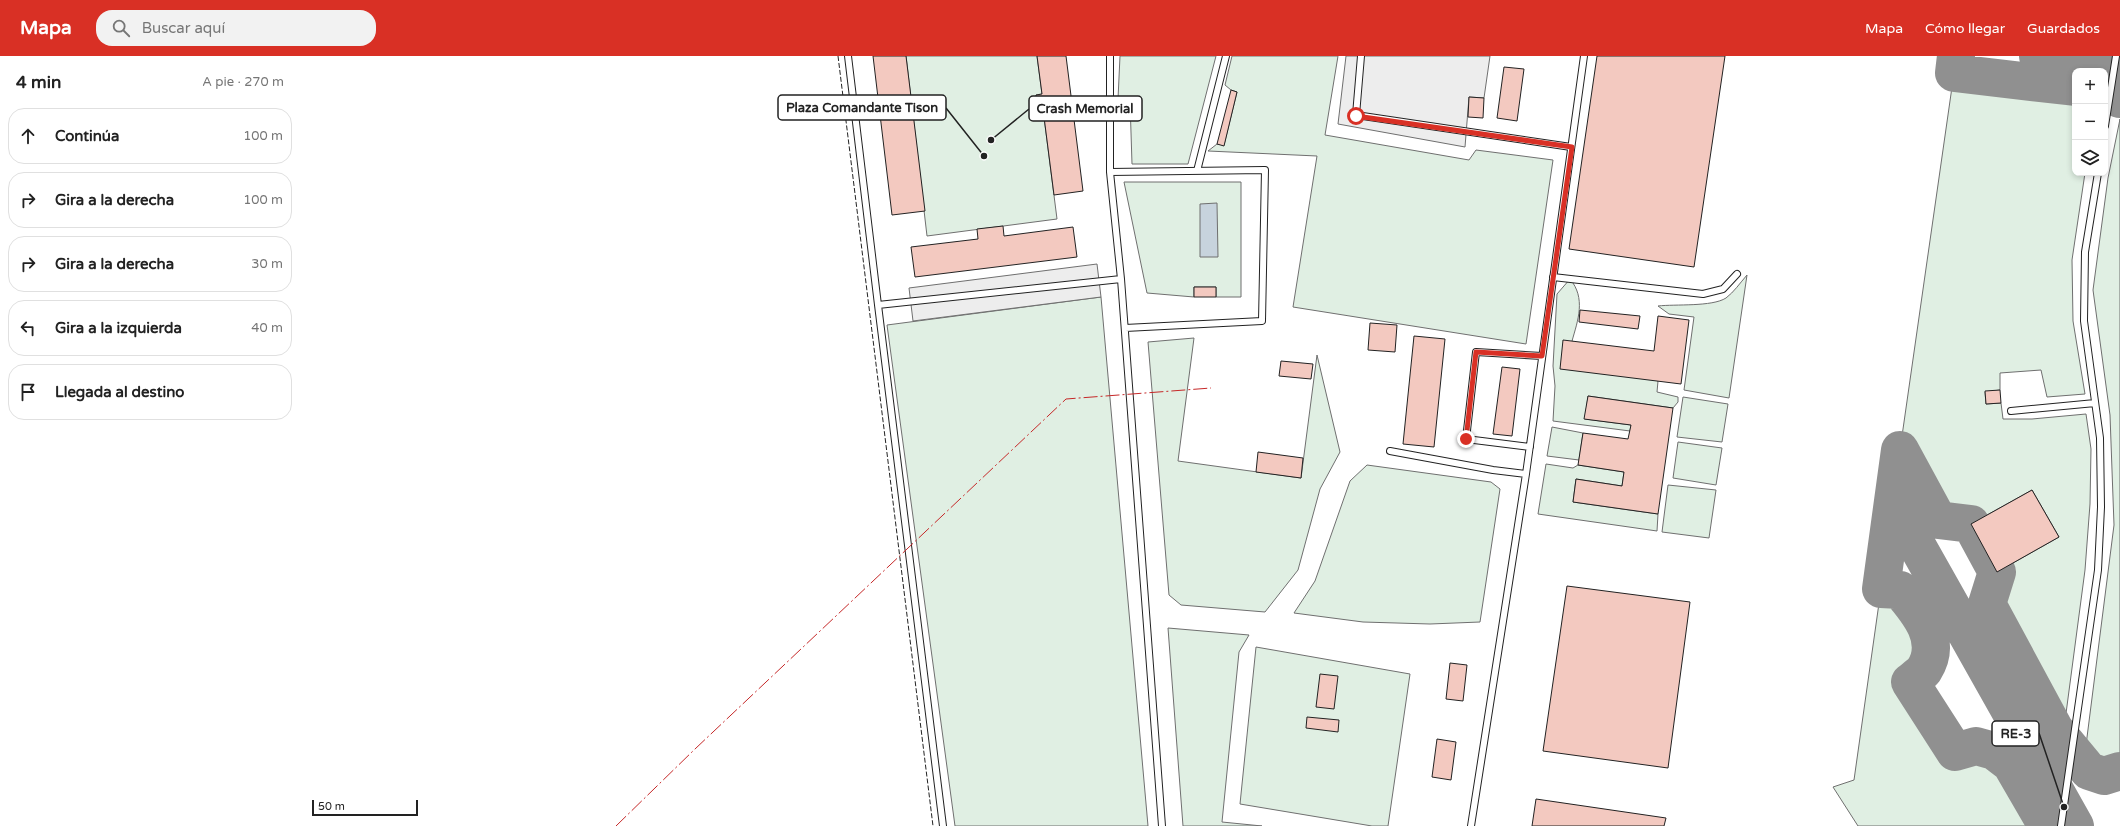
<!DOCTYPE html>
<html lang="es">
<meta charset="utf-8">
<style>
:root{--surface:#fff;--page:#f2f2f2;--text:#222;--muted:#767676;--line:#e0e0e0;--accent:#d93025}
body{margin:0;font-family:"Varela Round",sans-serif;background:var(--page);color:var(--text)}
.controls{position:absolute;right:12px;top:12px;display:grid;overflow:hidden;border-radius:8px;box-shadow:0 2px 6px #0003}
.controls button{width:36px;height:36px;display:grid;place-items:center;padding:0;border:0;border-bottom:1px solid var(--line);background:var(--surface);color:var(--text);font:20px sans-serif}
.scale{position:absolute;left:12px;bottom:10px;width:106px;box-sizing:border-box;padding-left:4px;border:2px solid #222;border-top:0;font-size:11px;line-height:14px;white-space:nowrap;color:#222;-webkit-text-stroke:3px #fff;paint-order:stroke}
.stop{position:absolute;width:12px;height:12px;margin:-9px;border:3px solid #d93025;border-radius:50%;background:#fff}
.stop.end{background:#d93025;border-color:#fff;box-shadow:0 1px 4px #0008}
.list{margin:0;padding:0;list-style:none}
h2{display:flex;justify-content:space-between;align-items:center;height:52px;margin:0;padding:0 16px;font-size:17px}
h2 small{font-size:13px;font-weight:400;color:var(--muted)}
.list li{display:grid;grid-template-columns:26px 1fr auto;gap:12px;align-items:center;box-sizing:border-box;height:56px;margin:0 8px 8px;padding:0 8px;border:1px solid var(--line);border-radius:16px}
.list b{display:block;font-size:15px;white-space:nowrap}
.list em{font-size:13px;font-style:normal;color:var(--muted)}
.icon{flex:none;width:22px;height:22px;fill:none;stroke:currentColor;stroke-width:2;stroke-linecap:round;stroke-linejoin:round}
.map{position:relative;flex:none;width:1820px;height:770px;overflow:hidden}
header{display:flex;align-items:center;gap:24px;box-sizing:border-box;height:56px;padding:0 20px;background:var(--accent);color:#fff}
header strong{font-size:19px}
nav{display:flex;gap:22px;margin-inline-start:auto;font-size:14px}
.search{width:280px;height:36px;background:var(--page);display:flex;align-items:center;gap:10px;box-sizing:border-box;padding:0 14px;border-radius:16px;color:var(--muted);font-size:15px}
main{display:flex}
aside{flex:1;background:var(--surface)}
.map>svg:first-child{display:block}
.green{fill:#e0efe3;stroke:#6f6f6f}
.parking{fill:#ededed;stroke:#6f6f6f}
.water{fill:#c7d3dd;stroke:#6f6f6f}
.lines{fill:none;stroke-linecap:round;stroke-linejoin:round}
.taxiway{stroke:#909090;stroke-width:38}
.building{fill:#f3c9c0;stroke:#222}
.service-casing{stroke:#222;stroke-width:8}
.service{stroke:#fff;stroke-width:6}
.fence{stroke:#222;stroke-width:1;stroke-dasharray:5 2;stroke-linecap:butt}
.power{stroke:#c62828;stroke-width:1;stroke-dasharray:14 3 2 3;stroke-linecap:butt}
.route{stroke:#d93025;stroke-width:5}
.leader{fill:none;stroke:#222;stroke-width:1.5}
.callout-dot{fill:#222;stroke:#fff;stroke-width:1.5}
.callout{fill:#fff;stroke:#222;stroke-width:1.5}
.callout-label{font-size:13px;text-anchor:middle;font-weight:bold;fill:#222}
</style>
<header>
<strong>Mapa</strong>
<div class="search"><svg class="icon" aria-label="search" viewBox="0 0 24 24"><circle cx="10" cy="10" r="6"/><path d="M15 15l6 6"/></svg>Buscar aquí</div>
<nav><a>Mapa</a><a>Cómo llegar</a><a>Guardados</a></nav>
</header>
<main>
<aside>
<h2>4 min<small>A pie · 270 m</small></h2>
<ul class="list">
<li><svg class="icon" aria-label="ahead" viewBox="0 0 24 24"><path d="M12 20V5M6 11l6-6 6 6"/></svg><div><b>Continúa</b></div><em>100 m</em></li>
<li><svg class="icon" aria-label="right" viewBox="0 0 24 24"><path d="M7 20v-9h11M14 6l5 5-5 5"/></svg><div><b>Gira a la derecha</b></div><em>100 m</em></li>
<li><svg class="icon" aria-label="right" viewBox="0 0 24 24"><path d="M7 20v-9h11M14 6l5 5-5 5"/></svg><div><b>Gira a la derecha</b></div><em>30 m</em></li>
<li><svg class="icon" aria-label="left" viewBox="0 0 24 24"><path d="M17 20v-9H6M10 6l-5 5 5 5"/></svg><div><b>Gira a la izquierda</b></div><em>40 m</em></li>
<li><svg class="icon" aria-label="arrive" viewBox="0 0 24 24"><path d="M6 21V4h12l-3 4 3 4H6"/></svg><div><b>Llegada al destino</b></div></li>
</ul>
</aside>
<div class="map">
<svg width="1820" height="770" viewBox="0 0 1820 770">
<rect width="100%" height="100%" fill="#fff"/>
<!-- green -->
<path class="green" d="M 606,0 L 737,0 L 742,38 L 736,39 L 738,61 L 744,61 L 757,163 L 627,180 Z
M 820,0 L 916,0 L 888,108 L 832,108 L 830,45 L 818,43 Z
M 932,0 L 1038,0 L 1025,79 L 1169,104 L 1176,94 L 1253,104 L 1226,288 L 993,251 L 1017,100 L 908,95 L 917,88 L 924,89 L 937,36 L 931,34 L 925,29 Z
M 1654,17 L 1775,31 L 1775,117 L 1785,117 L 1772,204 L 1773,265 L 1785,338 L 1747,341 L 1741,314 L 1700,317 L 1700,334 L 1685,336 L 1686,348 L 1701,347 L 1703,363 L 1732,363 L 1786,358 L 1791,393 L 1790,448 L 1785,514 L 1765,665 L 1755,674 L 1687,548 L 1697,516 L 1759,481 L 1732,434 L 1671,468 L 1638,464 L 1600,394 Z
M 1820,63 L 1820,715 L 1804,720 L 1789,715 L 1785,697 L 1814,469 L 1810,359 L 1793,234 L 1808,122 Z
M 824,126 L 941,126 L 941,241 L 916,241 L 916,231 L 894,231 L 894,241 L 847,237 Z
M 1447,219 L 1429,342 L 1384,334 L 1394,261 L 1369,258 L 1358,250 C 1375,248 1412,251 1426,242 C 1434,236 1440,227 1447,219 Z
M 1270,223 C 1286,242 1278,264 1272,285 L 1358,325 L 1357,336 L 1378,341 L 1378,346 L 1373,352 L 1288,340 L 1285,363 L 1331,369 L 1330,375 L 1253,365 L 1255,330 L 1253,310 L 1257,238 Z
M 801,241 L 848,770 L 655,770 L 587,269 Z
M 894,282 L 878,405 L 1001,422 L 1017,299 L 1040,396 L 1020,433 L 998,514 L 965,556 L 881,549 L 869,539 L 848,286 Z
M 1383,341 L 1428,348 L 1422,386 L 1377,381 Z
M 1252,371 L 1283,377 L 1279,404 L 1247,400 Z
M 1378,386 L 1422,392 L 1416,429 L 1373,422 Z
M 1246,408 L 1273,412 L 1278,409 L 1324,416 L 1322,430 L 1276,423 L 1273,446 L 1358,458 L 1357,475 L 1238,458 Z
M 1067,409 L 1191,426 L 1200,433 L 1180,566 L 1130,568 L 1063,566 L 994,557 L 1015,525 L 1050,425 Z
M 1368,429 L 1416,434 L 1409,482 L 1362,476 Z
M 1581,533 L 1600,534 C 1619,556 1643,585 1624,614 C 1621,619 1614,622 1610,626 L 1654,696 L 1676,690 L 1694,695 L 1711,708 L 1745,770 L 1558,770 L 1533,731 L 1554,724 Z
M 868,572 L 949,579 L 939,596 L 922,766 L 962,770 L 883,770 Z
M 956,591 L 1110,618 L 1088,770 L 1072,770 L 940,748 Z"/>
<!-- parking -->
<path class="parking" d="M 1046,0 L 1190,0 L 1184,42 L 1169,41 L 1165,91 L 1038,68 Z
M 797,208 L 801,241 L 613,265 L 609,232 Z"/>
<!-- water -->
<path class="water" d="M 917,147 L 918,201 L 900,201 L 900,148 Z"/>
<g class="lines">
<!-- taxiway -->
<path class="taxiway" d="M 1656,0 L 1654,17 L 1775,31
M 1738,0 L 1820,12
M 1805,37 L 1820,43
M 1593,447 L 1775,770
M 1747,770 L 1711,708 L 1694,695 L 1676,690 L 1655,696 L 1610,626 C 1615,622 1621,618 1624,614 C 1643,585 1619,556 1600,534 L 1581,533 L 1600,394 L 1638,464 L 1671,468 L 1697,516 L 1687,548 L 1755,674 L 1789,715 L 1804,720 L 1820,715"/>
</g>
<!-- building -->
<path class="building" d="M 573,0 L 606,0 L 625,155 L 592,159 Z
M 737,0 L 766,0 L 783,135 L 754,139 L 744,61 L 738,61 L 736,39 L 742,38 Z
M 1297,0 L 1425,0 L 1394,211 L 1269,193 Z
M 1204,11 L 1224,13 L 1217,65 L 1197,62 Z
M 931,34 L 937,36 L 924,90 L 917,88 Z
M 1169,41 L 1184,42 L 1183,62 L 1168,61 Z
M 703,170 L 704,180 L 773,171 L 777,201 L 615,221 L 611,191 L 678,183 L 677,173 Z
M 894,231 L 916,231 L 916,241 L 894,241 Z
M 1280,254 L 1340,260 L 1338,273 L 1279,266 Z
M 1358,260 L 1389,264 L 1381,328 L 1260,313 L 1263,284 L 1354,295 Z
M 1070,267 L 1097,269 L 1095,296 L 1068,294 Z
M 1114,280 L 1145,283 L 1134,391 L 1103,388 Z
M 981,305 L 1013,308 L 1011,323 L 979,320 Z
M 1202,311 L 1220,313 L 1212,380 L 1193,378 Z
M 1700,334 L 1701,347 L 1686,348 L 1685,335 Z
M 1288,340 L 1373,352 L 1358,458 L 1273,446 L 1276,423 L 1322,430 L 1324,416 L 1278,409 L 1283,377 L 1328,383 L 1331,369 L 1284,363 Z
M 958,396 L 1003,402 L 1001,422 L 956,416 Z
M 1732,434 L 1759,481 L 1697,516 L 1671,468 Z
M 1267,530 L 1390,546 L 1368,712 L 1243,695 Z
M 1150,607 L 1167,609 L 1163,645 L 1146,643 Z
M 1020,618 L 1038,620 L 1034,653 L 1016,651 Z
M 1007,661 L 1039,664 L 1038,676 L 1006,672 Z
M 1137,683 L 1156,686 L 1151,724 L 1132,721 Z
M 1236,743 L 1366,762 L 1364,770 L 1232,770 Z"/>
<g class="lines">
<defs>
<path id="service" d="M 548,0 L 578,249 L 821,223
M 810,0 L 810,116 L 821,223 L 862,770
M 1061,0 L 1056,59 L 1271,91
M 1805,70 L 1816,0
M 897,115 L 926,0
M 810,116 L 965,114 L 962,265 L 825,272
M 1253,221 L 1403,238 L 1423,233 L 1437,218
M 578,249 L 643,770
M 1711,355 L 1795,347
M 1230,391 L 1166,383 L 1176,296 L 1242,300
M 1090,395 L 1193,414 L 1226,418
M 1171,770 L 1226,418 L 1284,0
M 1761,770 L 1798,514 L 1801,451 L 1800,382 L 1784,265 L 1785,196 L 1798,117"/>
</defs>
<!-- service casing -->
<use href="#service" class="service-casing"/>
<!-- service -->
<use href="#service" class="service"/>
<!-- fence -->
<path class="fence" d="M 538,0 L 633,770"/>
<!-- power -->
<path class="power" d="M 316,770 L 395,693 L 766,343 L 911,332"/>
</g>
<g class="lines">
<!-- route -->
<path class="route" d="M 1056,60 L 1272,91 L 1242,300 L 1176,296 L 1166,383"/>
</g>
<!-- callouts -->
<path class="leader" d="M684 100L646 52M691 84L729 53M1764 751L1739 677"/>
<g class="callout-dot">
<circle cx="684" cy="100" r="4"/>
<circle cx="691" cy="84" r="4"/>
<circle cx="1764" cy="751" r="4"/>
</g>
<g class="callout">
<rect x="478" y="39" width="168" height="25" rx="4"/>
<rect x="729" y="40" width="113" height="25" rx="4"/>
<rect x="1692" y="665" width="47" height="25" rx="4"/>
</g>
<g class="callout-label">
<text x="562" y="56">Plaza Comandante Tison</text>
<text x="785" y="57">Crash Memorial</text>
<text x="1716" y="682">RE-3</text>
</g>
</svg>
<div class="controls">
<button>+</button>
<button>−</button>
<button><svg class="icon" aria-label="layers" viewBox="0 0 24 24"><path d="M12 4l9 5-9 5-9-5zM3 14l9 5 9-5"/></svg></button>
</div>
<div class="scale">50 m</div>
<div class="stop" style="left:1056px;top:60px"></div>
<div class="stop end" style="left:1166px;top:383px"></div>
</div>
</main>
